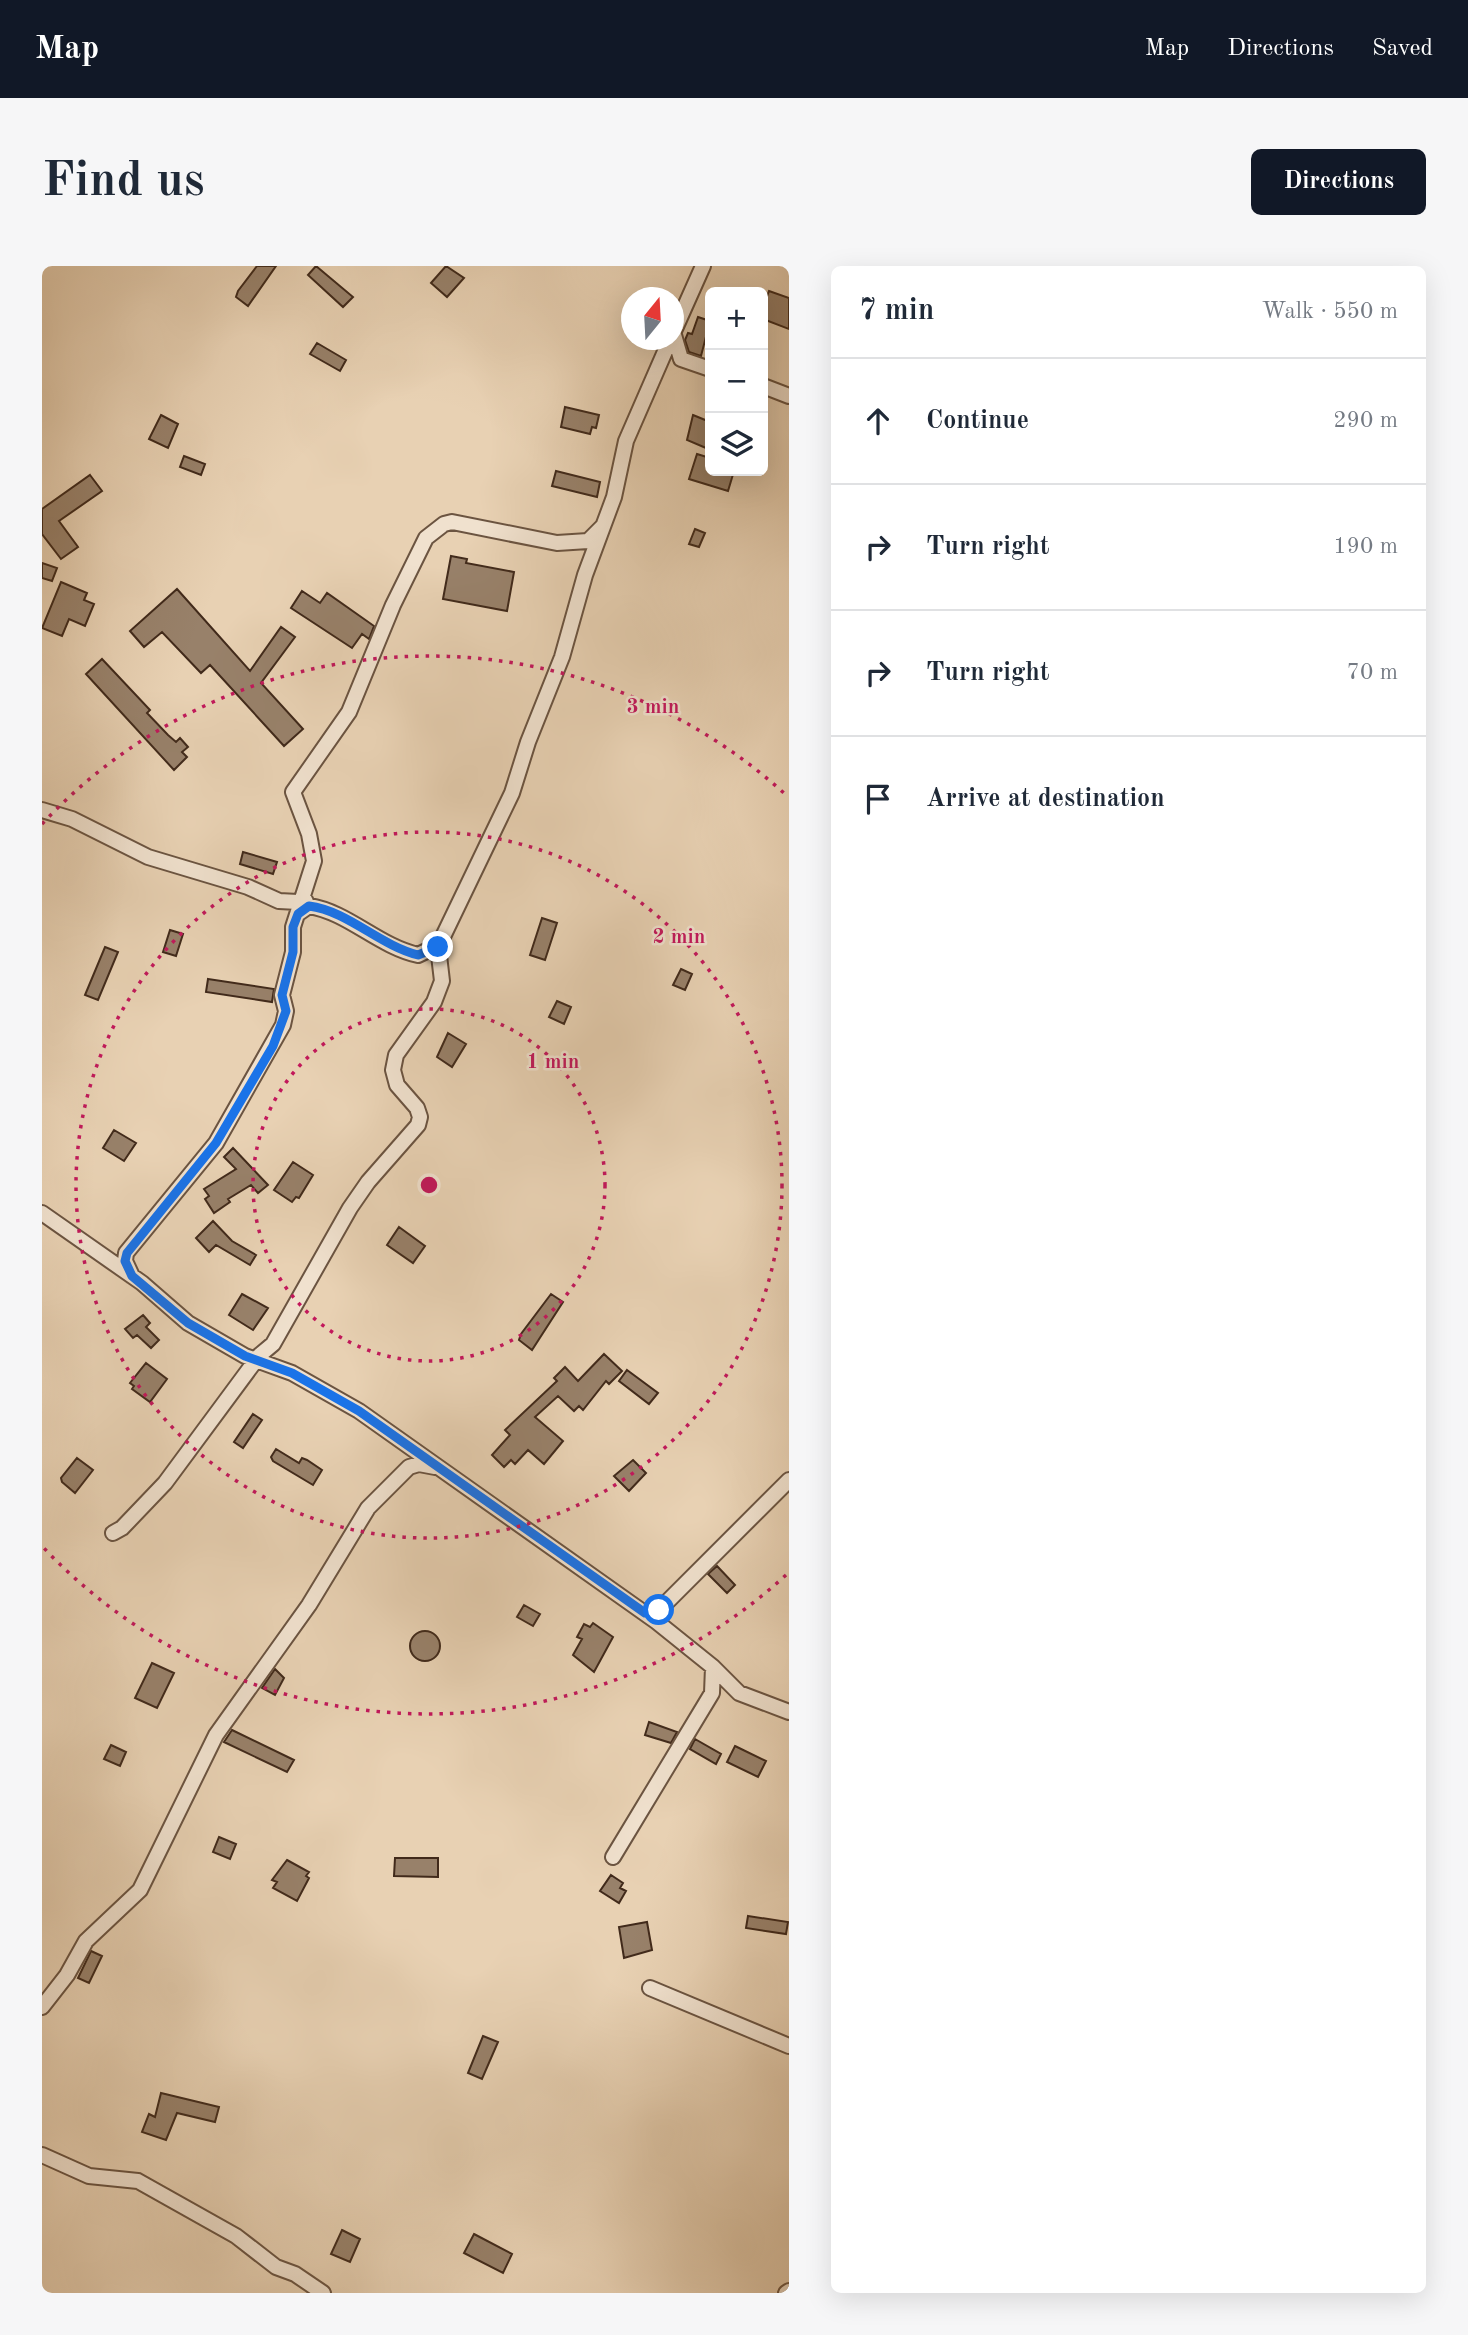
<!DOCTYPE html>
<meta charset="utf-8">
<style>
:root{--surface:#fff;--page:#f6f6f7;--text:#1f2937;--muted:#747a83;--line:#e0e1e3;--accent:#111827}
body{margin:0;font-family:"Old Standard TT",serif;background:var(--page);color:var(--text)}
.controls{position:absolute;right:21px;top:21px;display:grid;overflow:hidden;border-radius:10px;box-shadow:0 7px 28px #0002}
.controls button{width:63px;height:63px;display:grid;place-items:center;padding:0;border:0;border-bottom:2px solid var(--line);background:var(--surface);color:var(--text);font:35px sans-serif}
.compass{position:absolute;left:579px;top:21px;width:63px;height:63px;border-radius:50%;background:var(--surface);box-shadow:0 7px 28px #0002;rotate:18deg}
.stop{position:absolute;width:21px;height:21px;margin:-16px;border:5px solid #1a73e8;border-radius:50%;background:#fff}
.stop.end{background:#1a73e8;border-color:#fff;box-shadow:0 2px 7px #0008}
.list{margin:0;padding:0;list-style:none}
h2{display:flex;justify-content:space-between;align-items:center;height:91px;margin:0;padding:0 28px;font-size:30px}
h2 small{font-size:23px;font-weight:400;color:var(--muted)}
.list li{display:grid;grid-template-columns:46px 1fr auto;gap:21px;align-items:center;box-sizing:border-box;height:126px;padding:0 28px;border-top:2px solid var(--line)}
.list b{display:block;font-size:26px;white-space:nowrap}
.list em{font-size:23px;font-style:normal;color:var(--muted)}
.icon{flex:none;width:38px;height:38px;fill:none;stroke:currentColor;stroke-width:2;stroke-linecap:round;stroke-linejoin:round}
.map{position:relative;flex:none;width:747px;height:2027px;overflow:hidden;border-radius:10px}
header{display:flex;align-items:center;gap:42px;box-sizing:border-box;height:98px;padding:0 35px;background:var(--accent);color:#fff}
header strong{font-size:33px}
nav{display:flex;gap:38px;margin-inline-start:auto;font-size:24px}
.intro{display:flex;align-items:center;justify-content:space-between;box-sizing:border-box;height:168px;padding:0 42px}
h1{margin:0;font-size:49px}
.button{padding:18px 32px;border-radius:10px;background:var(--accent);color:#fff;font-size:24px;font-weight:700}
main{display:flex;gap:42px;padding:0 42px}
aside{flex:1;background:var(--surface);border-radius:10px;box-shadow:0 7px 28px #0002}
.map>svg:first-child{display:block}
.building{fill:#98816a;stroke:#412a1b;stroke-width:2}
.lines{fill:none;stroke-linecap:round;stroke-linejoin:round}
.minor-casing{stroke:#6b5441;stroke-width:18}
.minor{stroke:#f0e1ce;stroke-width:14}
.route{stroke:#1a73e8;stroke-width:9}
.ring{fill:none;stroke:#c2185b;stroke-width:3.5;stroke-dasharray:3.5 7}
.centre{fill:#c2185b;stroke:#f0e1ce;stroke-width:3.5}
.ring-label{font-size:21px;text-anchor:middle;font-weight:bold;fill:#c2185b;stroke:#f0e1ce;stroke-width:5;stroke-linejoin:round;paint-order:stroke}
</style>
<header>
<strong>Map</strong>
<nav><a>Map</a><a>Directions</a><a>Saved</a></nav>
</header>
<div class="intro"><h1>Find us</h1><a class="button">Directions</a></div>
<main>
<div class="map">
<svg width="747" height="2027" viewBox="0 0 747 2027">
<rect width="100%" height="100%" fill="#e8d1b3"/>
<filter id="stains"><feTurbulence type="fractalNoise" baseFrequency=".00286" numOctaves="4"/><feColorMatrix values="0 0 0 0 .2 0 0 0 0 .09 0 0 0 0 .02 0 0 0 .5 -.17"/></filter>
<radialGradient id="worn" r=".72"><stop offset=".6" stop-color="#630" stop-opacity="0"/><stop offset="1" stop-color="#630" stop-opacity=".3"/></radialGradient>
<!-- building -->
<path class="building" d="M 215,0 L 234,0 L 206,40 L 194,31 L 196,25 Z
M 274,0 L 311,31 L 301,41 L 266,9 Z
M 404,0 L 422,12 L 405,31 L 389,17 Z
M 727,25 L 747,32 L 747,63 L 721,53 L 721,41 Z
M 656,51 L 668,55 L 659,90 L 647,86 L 643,74 L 646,67 L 650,68 Z
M 275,77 L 304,94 L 298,105 L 268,88 Z
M 523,141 L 557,149 L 554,162 L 550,161 L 548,168 L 519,161 Z
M 119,149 L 136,158 L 126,182 L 107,173 Z
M 651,149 L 668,156 L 664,182 L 645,174 Z
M 655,188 L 668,192 L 668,205 L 692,205 L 686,225 L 647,213 Z
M 142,190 L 163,198 L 159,209 L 138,201 Z
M 514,205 L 558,216 L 555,231 L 510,220 Z
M 48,209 L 60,225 L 17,255 L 36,281 L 19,293 L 0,268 L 0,243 Z
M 653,263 L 663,267 L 657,281 L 647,278 Z
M 409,290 L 425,293 L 424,297 L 472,306 L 465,345 L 401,333 Z
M 0,297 L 15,302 L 10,315 L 0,312 Z
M 19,316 L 45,327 L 42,334 L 52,338 L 43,360 L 27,353 L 20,370 L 0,362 Z
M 135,323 L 208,405 L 239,361 L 253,371 L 219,417 L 261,463 L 242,480 L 168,399 L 159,407 L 120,366 L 102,381 L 88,365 Z
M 260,325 L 278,337 L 285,327 L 332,360 L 327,373 L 320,368 L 310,382 L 249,342 Z
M 60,393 L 108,444 L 105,447 L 126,469 L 134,476 L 138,472 L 146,481 L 140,486 L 145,491 L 132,504 L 44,408 Z
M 201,586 L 235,596 L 231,608 L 198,598 Z
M 500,652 L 515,657 L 503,694 L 488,689 Z
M 128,664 L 141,668 L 134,690 L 121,686 Z
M 63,681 L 76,686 L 56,734 L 43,729 Z
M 639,703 L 650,708 L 643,724 L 631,719 Z
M 166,713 L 232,723 L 230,736 L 164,726 Z
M 515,735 L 529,741 L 522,758 L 507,751 Z
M 406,767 L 424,778 L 410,801 L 395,791 Z
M 72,864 L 94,877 L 82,895 L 61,882 Z
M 191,882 L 226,919 L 216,927 L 209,919 L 186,933 L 188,936 L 172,947 L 163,933 L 167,930 L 162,923 L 194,903 L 182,891 Z
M 251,896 L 271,909 L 257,932 L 254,931 L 250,936 L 232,924 Z
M 171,955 L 190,975 L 214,989 L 208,999 L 174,979 L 167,986 L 154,972 Z
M 357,961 L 383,980 L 371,997 L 345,979 Z
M 200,1028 L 226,1042 L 211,1064 L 187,1049 Z
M 509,1028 L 521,1036 L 490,1084 L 477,1074 L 479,1068 Z
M 101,1049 L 108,1057 L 104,1061 L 117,1074 L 109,1082 L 95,1069 L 91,1072 L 83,1063 Z
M 562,1088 L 580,1105 L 567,1118 L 564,1115 L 541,1144 L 537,1140 L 532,1145 L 516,1130 L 493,1151 L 521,1175 L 502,1198 L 486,1184 L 473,1198 L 469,1194 L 462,1201 L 450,1189 L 468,1169 L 463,1164 L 515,1115 L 512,1112 L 523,1101 L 536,1115 Z
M 104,1097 L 125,1113 L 108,1136 L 90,1123 L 92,1120 L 88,1117 Z
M 585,1104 L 616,1127 L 607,1138 L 577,1115 Z
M 211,1148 L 220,1154 L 201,1182 L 192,1176 Z
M 234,1183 L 257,1197 L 260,1192 L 265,1194 L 280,1204 L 271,1219 L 231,1195 L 229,1191 Z
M 35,1192 L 51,1204 L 33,1227 L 20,1216 L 19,1212 Z
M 591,1194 L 604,1207 L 587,1225 L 572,1210 Z
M 675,1300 L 693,1319 L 685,1327 L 666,1308 Z
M 482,1339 L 498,1348 L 491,1360 L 475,1351 Z
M 551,1357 L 571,1371 L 552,1406 L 531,1389 L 540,1373 L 535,1371 L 542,1358 L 548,1361 Z
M368 1380a15 15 0 1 1 30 0a15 15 0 1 1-30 0Z
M 110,1397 L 132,1407 L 115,1442 L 93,1432 Z
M 233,1403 L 242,1412 L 233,1429 L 220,1422 Z
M 607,1456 L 635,1466 L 629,1477 L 603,1469 Z
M 190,1464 L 252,1494 L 245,1506 L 182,1476 Z
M 653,1473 L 679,1488 L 674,1498 L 648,1483 Z
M 69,1479 L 84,1486 L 78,1500 L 62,1493 Z
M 693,1480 L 724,1495 L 716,1511 L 685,1496 Z
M 177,1571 L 194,1578 L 188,1593 L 171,1586 Z
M 353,1592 L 396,1592 L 396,1611 L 352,1610 Z
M 245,1594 L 267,1606 L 264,1610 L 267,1612 L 255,1635 L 231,1622 L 235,1616 L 230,1614 Z
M 569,1609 L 581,1617 L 578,1622 L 584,1625 L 577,1637 L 558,1625 Z
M 706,1650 L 746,1656 L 744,1668 L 704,1662 Z
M 605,1656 L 610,1684 L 582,1692 L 577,1661 Z
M 49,1685 L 60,1690 L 47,1717 L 36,1712 Z
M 441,1770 L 456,1776 L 440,1813 L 426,1807 Z
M 119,1827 L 177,1841 L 173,1856 L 135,1847 L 124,1874 L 100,1866 L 107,1848 L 113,1851 Z
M 300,1964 L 318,1973 L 308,1996 L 289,1988 Z
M 432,1968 L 470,1988 L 461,2007 L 422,1987 Z"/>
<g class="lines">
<defs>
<path id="minor" d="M 632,65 L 661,0
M 632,69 L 639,93 L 668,103
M 721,120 L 747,130
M 0,544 L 30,553 L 106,591 L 206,621 L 237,635 L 256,636 L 262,632 L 264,636
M 257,647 L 267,640 C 306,646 336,680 376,689 L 397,679
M 0,947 L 100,1017 L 146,1057 L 203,1090 L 250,1107 L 317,1145 L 615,1356 L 671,1401 L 697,1427 L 747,1446
M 90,1010 L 83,995 L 84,987 L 174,877 L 241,759 L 244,745 L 240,729 L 251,686 L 251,661 L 272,595 L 267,568 L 251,526 L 307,446 L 351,339 L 384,272 L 402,258 L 410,256 L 515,277 L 546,275 L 560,261
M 212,1094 L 231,1078 L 308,942 L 326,916 L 376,859 L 378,851 L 375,842 L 355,819 L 351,804 L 354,789 L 392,736 L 400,715 L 396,681 L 470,527 L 486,476 L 520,391 L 543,309 L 572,231 L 584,175 L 628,74
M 71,1267 L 80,1262 L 123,1217 L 214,1094
M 603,1347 L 617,1344 L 747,1214
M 571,1591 L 670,1427 L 671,1401
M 608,1722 L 747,1780
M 0,1741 L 25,1709 L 44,1675 L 98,1624 L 174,1469 L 267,1339 L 326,1242 L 367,1201 L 377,1198 L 393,1201
M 0,1889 L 47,1910 L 96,1915 L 194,1970 L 234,2001 L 253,2008 L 281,2027
M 744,2027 L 747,2025"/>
</defs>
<!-- minor casing -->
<use href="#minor" class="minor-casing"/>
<!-- minor -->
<use href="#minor" class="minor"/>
</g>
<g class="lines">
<!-- route -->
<path class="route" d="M 396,681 L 376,689 C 337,679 306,645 267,640 L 256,648 L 251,661 L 251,686 L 240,729 L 244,745 L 231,780 L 174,877 L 85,987 L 83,995 L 90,1010 L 146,1057 L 203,1090 L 250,1107 L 317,1145 L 603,1347 L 617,1344"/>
</g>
<!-- distance rings -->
<g class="ring">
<circle cx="387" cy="919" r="176"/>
<circle cx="387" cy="919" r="353"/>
<path d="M744 1309A529 529 0 0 1 0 1280M0 558A529 529 0 0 1 744 529"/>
</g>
<circle cx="387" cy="919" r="10" class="centre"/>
<g class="ring-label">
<text x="611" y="447">3 min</text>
<text x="637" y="677">2 min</text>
<text x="511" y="802">1 min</text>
</g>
<rect width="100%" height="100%" filter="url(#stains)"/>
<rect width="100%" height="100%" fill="url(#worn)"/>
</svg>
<div class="controls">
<button>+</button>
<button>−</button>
<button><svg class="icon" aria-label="layers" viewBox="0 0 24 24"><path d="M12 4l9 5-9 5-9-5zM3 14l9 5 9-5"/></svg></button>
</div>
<svg class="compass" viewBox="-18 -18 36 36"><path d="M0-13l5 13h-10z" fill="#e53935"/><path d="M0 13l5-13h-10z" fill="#747a83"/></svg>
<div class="stop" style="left:617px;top:1344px"></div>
<div class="stop end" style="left:396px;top:681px"></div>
</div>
<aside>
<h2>7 min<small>Walk · 550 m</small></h2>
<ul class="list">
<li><svg class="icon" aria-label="ahead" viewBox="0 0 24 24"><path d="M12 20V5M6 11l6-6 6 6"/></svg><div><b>Continue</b></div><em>290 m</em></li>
<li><svg class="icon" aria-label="right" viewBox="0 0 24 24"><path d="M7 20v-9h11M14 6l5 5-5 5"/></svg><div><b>Turn right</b></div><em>190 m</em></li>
<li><svg class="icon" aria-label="right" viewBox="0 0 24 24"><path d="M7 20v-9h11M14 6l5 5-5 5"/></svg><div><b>Turn right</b></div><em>70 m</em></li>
<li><svg class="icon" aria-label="arrive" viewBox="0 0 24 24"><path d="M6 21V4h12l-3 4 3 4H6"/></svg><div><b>Arrive at destination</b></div></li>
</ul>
</aside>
</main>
